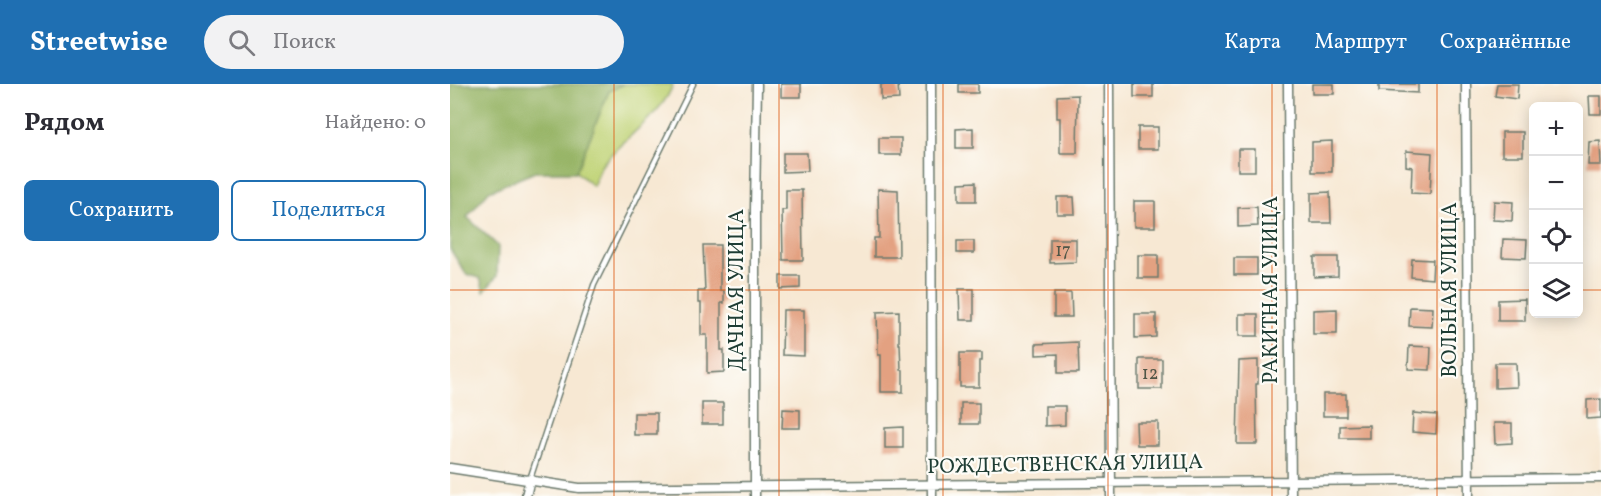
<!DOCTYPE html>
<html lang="ru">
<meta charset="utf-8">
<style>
:root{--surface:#fff;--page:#f2f2f3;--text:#2b2b33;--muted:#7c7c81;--line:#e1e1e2;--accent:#1f6fb2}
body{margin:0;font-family:Vollkorn,serif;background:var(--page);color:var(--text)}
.controls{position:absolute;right:18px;top:18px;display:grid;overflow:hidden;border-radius:9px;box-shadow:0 3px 15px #0003}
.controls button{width:54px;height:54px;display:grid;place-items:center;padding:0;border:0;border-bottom:2px solid var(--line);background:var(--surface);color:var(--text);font:30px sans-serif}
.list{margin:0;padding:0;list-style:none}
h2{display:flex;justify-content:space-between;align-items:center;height:78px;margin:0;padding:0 24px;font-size:26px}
h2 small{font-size:20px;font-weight:400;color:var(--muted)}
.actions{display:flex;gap:12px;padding:18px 24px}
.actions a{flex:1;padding:14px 0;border:2px solid var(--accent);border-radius:9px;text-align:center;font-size:21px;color:var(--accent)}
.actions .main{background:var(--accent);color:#fff}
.icon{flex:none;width:33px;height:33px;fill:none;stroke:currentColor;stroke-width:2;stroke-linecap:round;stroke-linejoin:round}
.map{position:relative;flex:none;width:1151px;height:412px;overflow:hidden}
header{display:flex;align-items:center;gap:36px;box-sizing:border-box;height:84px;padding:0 30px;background:var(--accent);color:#fff}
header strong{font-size:28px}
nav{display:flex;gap:33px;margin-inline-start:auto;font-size:21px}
.search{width:420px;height:54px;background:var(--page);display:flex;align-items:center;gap:15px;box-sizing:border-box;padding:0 21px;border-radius:33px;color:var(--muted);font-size:22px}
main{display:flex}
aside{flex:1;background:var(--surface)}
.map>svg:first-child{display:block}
.green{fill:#c0d376;stroke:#708855;stroke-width:1.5}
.forest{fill:#98b567;stroke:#5c794e;stroke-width:1.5}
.building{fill:#e3a181}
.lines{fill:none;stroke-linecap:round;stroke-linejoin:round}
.lane-casing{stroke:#6b796c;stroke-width:7}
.street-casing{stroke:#6b796c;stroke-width:11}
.lane{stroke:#fff;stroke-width:4}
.street{stroke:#fff;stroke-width:8}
.grid{fill:none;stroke:#de580e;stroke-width:1.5;stroke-opacity:0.55}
.labels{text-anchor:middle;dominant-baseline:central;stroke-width:4.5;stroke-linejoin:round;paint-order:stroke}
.number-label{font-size:18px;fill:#505647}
.street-label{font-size:21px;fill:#1f3d34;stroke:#fdfcf7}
</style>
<header>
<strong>Streetwise</strong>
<div class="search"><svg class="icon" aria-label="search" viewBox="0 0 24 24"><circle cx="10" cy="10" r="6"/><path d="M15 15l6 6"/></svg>Поиск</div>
<nav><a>Карта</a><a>Маршрут</a><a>Сохранённые</a></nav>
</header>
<main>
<aside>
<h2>Рядом<small>Найдено: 0</small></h2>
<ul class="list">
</ul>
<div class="actions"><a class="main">Сохранить</a><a>Поделиться</a></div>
</aside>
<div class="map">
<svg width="1151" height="412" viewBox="0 0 1151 412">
<rect width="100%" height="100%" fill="#fdfcf7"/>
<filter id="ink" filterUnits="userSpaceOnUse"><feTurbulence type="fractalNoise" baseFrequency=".0167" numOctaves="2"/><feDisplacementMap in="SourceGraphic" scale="12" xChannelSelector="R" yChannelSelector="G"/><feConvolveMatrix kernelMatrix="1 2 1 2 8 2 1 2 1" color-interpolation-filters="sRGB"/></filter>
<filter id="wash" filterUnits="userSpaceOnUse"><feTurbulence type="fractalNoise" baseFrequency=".008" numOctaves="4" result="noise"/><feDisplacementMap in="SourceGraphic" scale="24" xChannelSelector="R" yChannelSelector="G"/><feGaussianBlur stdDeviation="1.35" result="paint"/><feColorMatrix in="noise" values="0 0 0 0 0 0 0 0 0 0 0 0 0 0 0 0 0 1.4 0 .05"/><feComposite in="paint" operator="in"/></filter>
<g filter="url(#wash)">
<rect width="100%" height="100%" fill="#f7e8d3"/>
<!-- green -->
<path class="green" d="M 174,0 L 223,0 C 215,29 169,57 152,81 C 148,87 146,96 143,102 L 126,88 L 159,7 Z"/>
<!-- forest -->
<path class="forest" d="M 0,0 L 174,0 L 159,7 L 126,88 L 85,88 L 39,107 L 17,133 L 48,162 L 47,192 L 34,208 L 30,194 L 16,190 L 0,165 Z"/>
<g id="blocks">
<!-- building -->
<path class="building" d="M 331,0 L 351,0 L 351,13 L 331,13 Z
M 431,0 L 448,0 L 449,15 L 431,16 Z
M 509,0 L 528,0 L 528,9 L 509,9 Z
M 684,0 L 703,0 L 703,13 L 684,13 Z
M 862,0 L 884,0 L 884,10 L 862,10 Z
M 929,0 L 968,0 L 968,9 L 929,7 Z
M 1047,0 L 1068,0 L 1067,15 L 1045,12 Z
M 628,11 L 627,69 L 610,69 L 610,34 L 607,34 L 607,12 Z
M 1139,12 L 1151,12 L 1151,30 L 1140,30 Z
M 688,43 L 708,43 L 708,65 L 688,65 Z
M 523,44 L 523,64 L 506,64 L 506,45 Z
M 1052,48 L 1073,48 L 1073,72 L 1052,72 Z
M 429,54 L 451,54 L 451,71 L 429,71 Z
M 882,57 L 882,88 L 862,88 L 862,58 Z
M 1150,57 L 1151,81 L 1138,81 L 1139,58 Z
M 788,65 L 805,65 L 805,87 L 788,87 Z
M 956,67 L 982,69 L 980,110 L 961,109 L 962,83 L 956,82 Z
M 333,69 L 357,69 L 358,87 L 333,88 Z
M 526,98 L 526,117 L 509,117 L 509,99 Z
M 428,105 L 448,106 L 449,173 L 424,173 L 424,154 L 429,154 Z
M 336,106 L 352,106 L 353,176 L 333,176 L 332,126 L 336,126 Z
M 880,108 L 881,139 L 861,139 L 861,109 Z
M 607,113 L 624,113 L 625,130 L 607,130 Z
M 684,117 L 705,117 L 705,143 L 684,143 Z
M 1044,117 L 1063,118 L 1062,137 L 1043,136 Z
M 807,123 L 808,142 L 788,143 L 788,124 Z
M 600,155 L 626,155 L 626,178 L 600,179 Z
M 1053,155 L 1077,156 L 1076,174 L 1052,173 Z
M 507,157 L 524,157 L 524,169 L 507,169 Z
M 253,161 L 270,161 L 270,207 L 274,207 L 274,219 L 271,219 L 271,266 L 274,266 L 274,288 L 257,289 L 257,251 L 251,251 L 251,219 L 248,219 L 248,207 L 255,207 Z
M 688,171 L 708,171 L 708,194 L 688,194 Z
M 864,173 L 888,173 L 888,192 L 864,193 Z
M 784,174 L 807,174 L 807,191 L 784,191 Z
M 962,175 L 983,176 L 982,195 L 961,193 Z
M 330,192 L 350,192 L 350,204 L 330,205 Z
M 509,205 L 524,205 L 524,236 L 510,236 Z
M 604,209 L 621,209 L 622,233 L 604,233 Z
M 1075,215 L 1075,237 L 1048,237 L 1048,216 Z
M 960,223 L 983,224 L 982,243 L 959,242 Z
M 887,225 L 887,250 L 863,250 L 863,226 Z
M 333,226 L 354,226 L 354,272 L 332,271 Z
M 449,227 L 449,260 L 450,260 L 451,286 L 453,286 L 453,308 L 431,308 L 431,271 L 428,271 L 427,228 Z
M 685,230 L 706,230 L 706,253 L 685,254 Z
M 789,230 L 808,230 L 808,252 L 789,252 Z
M 628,258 L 629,289 L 608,289 L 608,270 L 586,271 L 586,260 Z
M 959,262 L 981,263 L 980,286 L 958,285 Z
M 510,269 L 532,269 L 532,277 L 529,277 L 529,303 L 510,303 Z
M 689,275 L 712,275 L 712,305 L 689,305 Z
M 808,276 L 808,300 L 806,300 L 807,360 L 787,360 L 789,277 Z
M 1045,279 L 1066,279 L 1067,303 L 1045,304 Z
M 873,310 L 896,310 L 896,332 L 873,332 Z
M 1151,315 L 1151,334 L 1137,335 L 1137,316 Z
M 252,319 L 273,319 L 273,340 L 252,340 Z
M 511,319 L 529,319 L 529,340 L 511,340 Z
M 595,322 L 615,322 L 615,341 L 595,342 Z
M 333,325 L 350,326 L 350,344 L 332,344 Z
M 184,329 L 207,329 L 207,351 L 184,351 Z
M 963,329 L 987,331 L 986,350 L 962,348 Z
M 686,338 L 708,338 L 708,361 L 687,361 Z
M 1044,339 L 1062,339 L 1062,359 L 1045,360 Z
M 919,341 L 919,354 L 890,354 L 890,342 Z
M 453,343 L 453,364 L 435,364 L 435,344 Z"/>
</g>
</g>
<g filter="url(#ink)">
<use href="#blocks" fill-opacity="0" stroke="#6b796c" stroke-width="1.5"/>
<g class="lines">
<defs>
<path id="lane" d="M 80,395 L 144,201 L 243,0"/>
<path id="street" d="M 481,0 L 482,412
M 659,0 L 661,412
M 838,0 L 841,412
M 1016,0 L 1019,412
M 0,384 L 129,404 L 1151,394
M 76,412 L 80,395
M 305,412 L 305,125 L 307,0"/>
</defs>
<!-- lane casing -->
<use href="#lane" class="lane-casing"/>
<!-- street casing -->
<use href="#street" class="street-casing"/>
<!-- lane -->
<use href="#lane" class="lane"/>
<!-- street -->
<use href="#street" class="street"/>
</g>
</g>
<!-- grid -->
<path class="grid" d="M 164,0 L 164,412M 329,0 L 329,412M 493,0 L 493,412M 658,0 L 658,412M 822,0 L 822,412M 987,0 L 987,412M 0,206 L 1084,206M 1128,206 L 1151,206"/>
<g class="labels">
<!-- number labels -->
<g class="number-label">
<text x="613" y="167">17</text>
<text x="700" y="290">12</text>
</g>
<!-- street labels -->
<g class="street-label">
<text transform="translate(287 206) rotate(-90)">ДАЧНАЯ УЛИЦА</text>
<text transform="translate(821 206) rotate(-90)">РАКИТНАЯ УЛИЦА</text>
<text transform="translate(1000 206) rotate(-90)">ВОЛЬНАЯ УЛИЦА</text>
<text transform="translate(615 381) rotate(-1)">РОЖДЕСТВЕНСКАЯ УЛИЦА</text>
</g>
</g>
</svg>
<div class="controls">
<button>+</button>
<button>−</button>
<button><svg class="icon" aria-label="locate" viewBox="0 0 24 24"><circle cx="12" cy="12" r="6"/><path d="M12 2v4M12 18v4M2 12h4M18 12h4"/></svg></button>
<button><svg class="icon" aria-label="layers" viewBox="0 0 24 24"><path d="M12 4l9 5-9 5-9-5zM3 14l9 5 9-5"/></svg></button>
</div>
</div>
</main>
